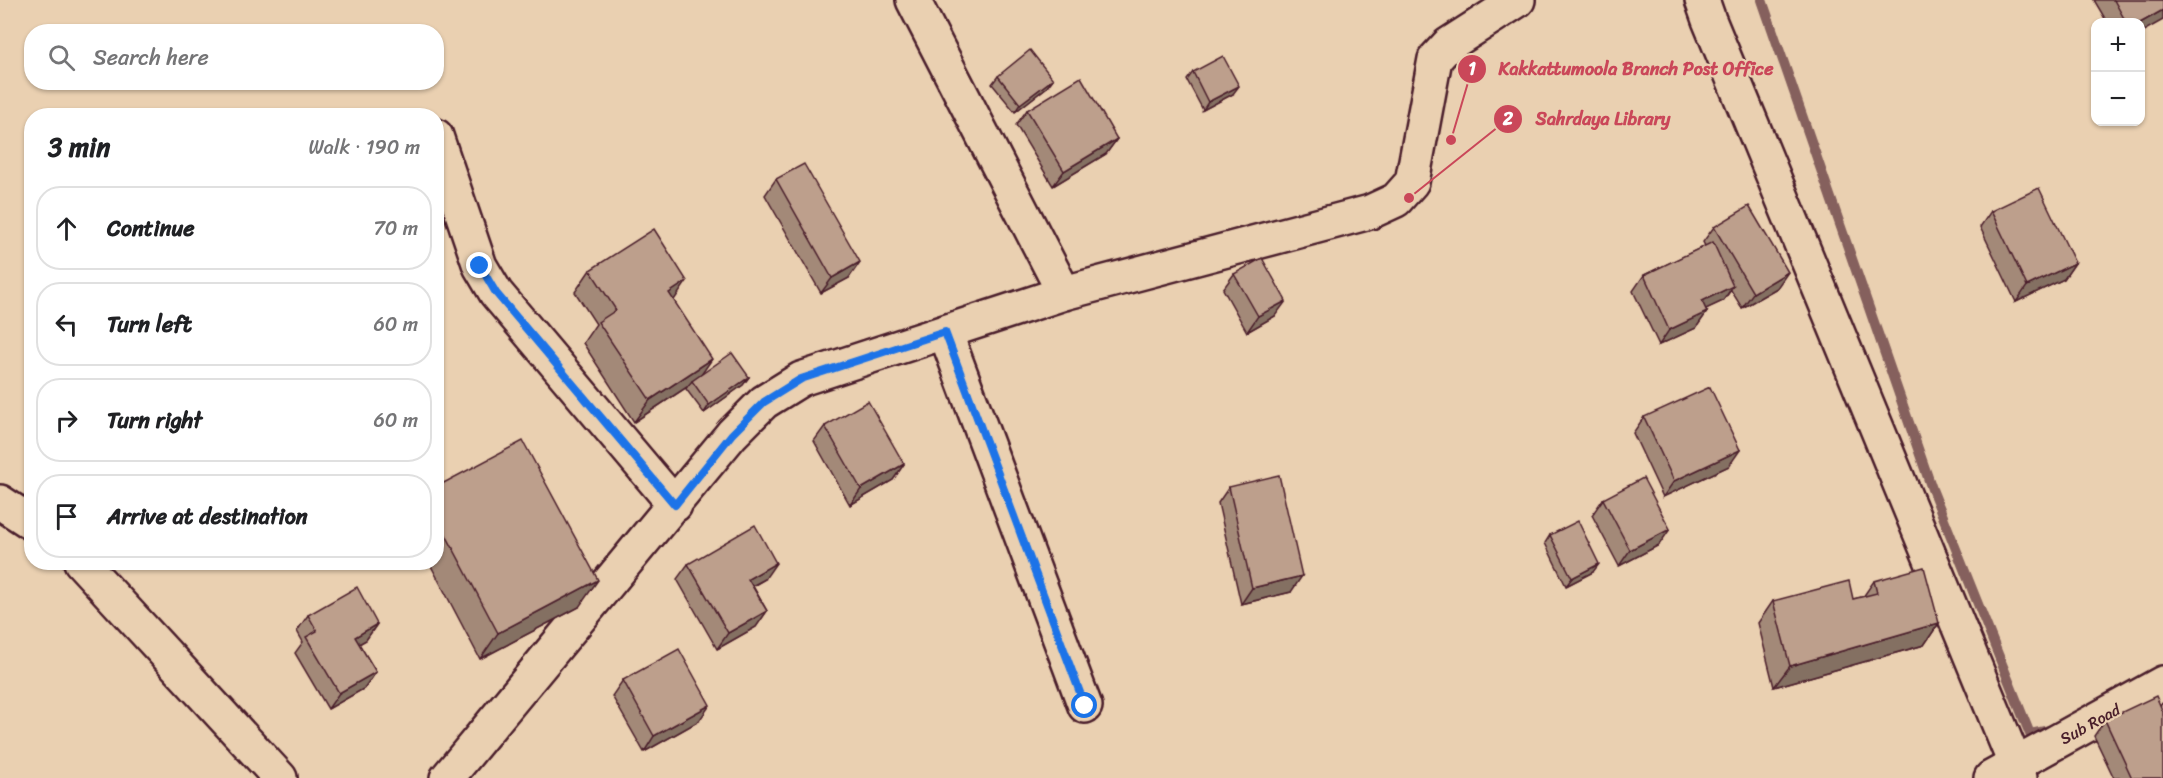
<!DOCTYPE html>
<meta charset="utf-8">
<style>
:root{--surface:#fff;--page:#f2f2f2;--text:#202124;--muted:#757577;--line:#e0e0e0}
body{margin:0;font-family:Sriracha,sans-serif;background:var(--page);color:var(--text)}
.controls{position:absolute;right:18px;top:18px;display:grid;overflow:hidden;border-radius:12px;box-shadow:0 2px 4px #0004}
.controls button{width:54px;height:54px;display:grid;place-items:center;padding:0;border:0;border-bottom:2px solid var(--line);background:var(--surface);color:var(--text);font:30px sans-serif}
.stop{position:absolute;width:18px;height:18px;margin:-14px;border:4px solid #1a73e8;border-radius:50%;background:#fff}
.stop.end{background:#1a73e8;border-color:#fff;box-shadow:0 2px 6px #0008}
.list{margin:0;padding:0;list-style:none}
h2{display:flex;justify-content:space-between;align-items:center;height:78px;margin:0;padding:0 24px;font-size:26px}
h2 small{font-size:20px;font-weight:400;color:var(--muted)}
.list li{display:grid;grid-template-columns:39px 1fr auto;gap:18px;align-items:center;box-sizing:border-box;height:84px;margin:0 12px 12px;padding:0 12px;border:2px solid var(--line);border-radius:24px}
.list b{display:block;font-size:22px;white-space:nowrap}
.list em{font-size:20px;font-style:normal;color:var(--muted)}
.icon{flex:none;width:33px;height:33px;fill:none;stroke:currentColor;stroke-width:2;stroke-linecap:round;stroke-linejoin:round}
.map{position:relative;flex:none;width:2163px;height:778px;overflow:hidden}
.search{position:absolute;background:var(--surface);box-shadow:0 2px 4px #0004;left:24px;top:24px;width:420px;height:66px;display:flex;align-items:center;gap:15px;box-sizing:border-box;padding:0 21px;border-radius:24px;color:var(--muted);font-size:22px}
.panel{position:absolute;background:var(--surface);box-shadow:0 2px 4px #0004;left:24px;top:108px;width:420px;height:462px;border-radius:24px}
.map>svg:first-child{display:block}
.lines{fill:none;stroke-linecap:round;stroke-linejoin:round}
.stream{stroke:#85605d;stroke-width:10}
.minor-casing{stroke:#4a1f2b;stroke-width:38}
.major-casing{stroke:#4a1f2b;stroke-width:38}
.minor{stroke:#ead0b1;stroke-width:33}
.major{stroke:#ead0b1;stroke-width:33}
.wall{fill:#a38978;stroke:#4a1f2b;stroke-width:1.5}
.shaded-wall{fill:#846f62;stroke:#4a1f2b;stroke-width:1.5}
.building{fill:#bd9f8c;stroke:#4a1f2b;stroke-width:1.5}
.route{stroke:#1a73e8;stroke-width:8}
.labels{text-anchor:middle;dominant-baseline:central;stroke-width:4.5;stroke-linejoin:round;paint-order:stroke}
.street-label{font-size:16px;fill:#4a1f2b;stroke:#ead0b1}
.leader{fill:none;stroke:#ca4759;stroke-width:2}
.callout-dot{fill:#ca4759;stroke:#ead0b1;stroke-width:2}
.mark-label{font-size:18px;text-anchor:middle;font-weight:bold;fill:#fff}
.callout-label{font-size:18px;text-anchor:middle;font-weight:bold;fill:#ca4759;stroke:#ead0b1;stroke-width:4.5;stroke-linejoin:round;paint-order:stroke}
</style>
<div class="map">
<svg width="2163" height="778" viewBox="0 0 2163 778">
<rect width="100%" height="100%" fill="#ead0b1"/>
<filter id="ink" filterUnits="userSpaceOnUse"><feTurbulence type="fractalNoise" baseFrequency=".0167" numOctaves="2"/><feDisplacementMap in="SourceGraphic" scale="12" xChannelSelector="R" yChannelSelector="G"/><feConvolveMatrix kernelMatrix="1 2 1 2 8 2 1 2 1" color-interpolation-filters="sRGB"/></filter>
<g filter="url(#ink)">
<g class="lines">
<!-- stream -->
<path class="stream" d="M 1762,0 L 1932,489 L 2030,734 L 2055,729"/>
<defs>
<path id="minor" d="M 913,0 L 1064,293
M 436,136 L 480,266 L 496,293 L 675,505
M 945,332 L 1085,706
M 0,502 L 32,523
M 81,562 L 280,778
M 447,778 L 732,434 L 764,402 L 801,379 L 1064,293 L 1370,212 L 1396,200 L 1412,182 L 1435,59 L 1448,45 L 1518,0
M 1991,778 L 2163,683"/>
<path id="major" d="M 1702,0 L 1709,20 L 2016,766 L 2020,778"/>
</defs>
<!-- minor casing -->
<use href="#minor" class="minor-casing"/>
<!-- major casing -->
<use href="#major" class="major-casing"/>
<!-- minor -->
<use href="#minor" class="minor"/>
<!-- major -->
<use href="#major" class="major"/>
</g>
<!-- wall -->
<path class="wall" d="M 2094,0 L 2163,0 L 2140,22 L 2107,22 Z
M 1193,72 L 1233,94 L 1203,110 L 1187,80 Z
M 998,76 L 1053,79 L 1047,87 L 1015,112 L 992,84 Z
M 1027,110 L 1117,139 L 1106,154 L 1053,186 L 1016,125 Z
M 776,179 L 849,278 L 821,293 L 765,195 Z
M 1991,211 L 2075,263 L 2064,279 L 2016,302 L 1980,227 Z
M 1714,227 L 1777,288 L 1742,308 L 1731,290 L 1723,301 L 1705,309 L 1707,312 L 1696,328 L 1659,345 L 1633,291 L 1644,275 L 1705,246 L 1703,242 Z
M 590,270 L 674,300 L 702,374 L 749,377 L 743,385 L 704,413 L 686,389 L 687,387 L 634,422 L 583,343 L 596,324 L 575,292 Z
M 1234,274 L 1275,316 L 1247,332 L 1223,289 Z
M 1644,417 L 1729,466 L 1663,497 L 1633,433 Z
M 825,426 L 904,464 L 893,480 L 850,505 L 814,441 Z
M 436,487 L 579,607 L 480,659 L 429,562 L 436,562 Z
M 1229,487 L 1291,592 L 1241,604 L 1218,503 Z
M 1603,499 L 1659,545 L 1619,566 L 1592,515 Z
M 1550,535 L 1593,572 L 1566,586 L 1545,543 Z
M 688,564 L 765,579 L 753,586 L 767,611 L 756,627 L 717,649 L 677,579 Z
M 1874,581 L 1939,623 L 1924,645 L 1774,687 L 1758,623 L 1773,601 L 1853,599 L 1863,597 Z
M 308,615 L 377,624 L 366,640 L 359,644 L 376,672 L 365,688 L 328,709 L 295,653 L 303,642 L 297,631 Z
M 623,680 L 699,721 L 644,752 L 612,696 Z
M 2105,720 L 2163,778 L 2114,778 L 2094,736 Z"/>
<!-- shaded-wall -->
<path class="shaded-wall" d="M 2163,10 L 2163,20 L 2140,33 L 2140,23 Z
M 1053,79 L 1047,87 L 1015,112 L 1020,104 Z
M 1239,86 L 1233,94 L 1203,110 L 1208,102 Z
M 1117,139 L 1106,154 L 1053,186 L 1064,171 Z
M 860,262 L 849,278 L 821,293 L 832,278 Z
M 2075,263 L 2064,279 L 2016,302 L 2027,286 Z
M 1788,272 L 1777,288 L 1742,308 L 1753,293 Z
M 687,281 L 672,303 L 669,293 Z
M 1733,286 L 1723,301 L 1691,316 L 1702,301 Z
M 1286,301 L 1275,316 L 1247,332 L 1258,316 Z
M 1707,312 L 1696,328 L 1659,345 L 1669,330 Z
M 712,359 L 697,381 L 692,381 L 687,387 L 634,422 L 650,400 Z
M 749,377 L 743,385 L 704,413 L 709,405 Z
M 1740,450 L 1729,466 L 1663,497 L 1674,481 Z
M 904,464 L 893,480 L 850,505 L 861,489 Z
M 1670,529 L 1659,545 L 1619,566 L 1630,550 Z
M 776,563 L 765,579 L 737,594 L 748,579 Z
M 1599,564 L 1593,572 L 1566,586 L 1572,578 Z
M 1302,576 L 1291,592 L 1241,604 L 1252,588 Z
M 598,580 L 579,607 L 480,659 L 498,633 Z
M 767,611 L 756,627 L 717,649 L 728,633 Z
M 1939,623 L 1924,645 L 1774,687 L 1790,666 Z
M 377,624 L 366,640 L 344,652 L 355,637 Z
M 376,672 L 365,688 L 328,709 L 339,693 Z
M 710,705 L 699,721 L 644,752 L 654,736 Z"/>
<!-- building -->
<path class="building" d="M 2114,0 L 2163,0 L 2163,10 L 2140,23 L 2126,22 Z
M 1030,50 L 1053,79 L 1020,104 L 998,76 Z
M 1223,56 L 1239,86 L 1208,102 L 1193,72 Z
M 1081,77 L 1117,139 L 1064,171 L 1027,110 Z
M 804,164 L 860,262 L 832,278 L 776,179 Z
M 2039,188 L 2075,263 L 2027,286 L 1991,211 Z
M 1749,206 L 1788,272 L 1753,293 L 1714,227 Z
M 654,229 L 687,281 L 669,293 L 712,359 L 650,400 L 598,322 L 616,310 L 590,270 Z
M 1713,242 L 1733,286 L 1702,301 L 1707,312 L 1669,330 L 1644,275 Z
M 1262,258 L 1286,301 L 1258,316 L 1234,274 Z
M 732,353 L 749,377 L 709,405 L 692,381 Z
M 1710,387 L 1740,450 L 1674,481 L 1644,417 Z
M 868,401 L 904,464 L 861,489 L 825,426 Z
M 523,441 L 598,580 L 498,633 L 436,516 L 436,487 Z
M 1279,475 L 1302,576 L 1252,588 L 1229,487 Z
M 1643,478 L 1670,529 L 1630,550 L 1603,499 Z
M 1578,521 L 1599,564 L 1572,578 L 1550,535 Z
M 755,525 L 776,563 L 748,579 L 767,611 L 728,633 L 688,564 Z
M 1924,567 L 1939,623 L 1790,666 L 1773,601 L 1849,581 L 1853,599 L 1877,593 L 1874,581 Z
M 357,587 L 377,624 L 355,637 L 376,672 L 339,693 L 306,637 L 317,631 L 308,615 Z
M 679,649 L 710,705 L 654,736 L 623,680 Z
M 2156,696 L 2163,712 L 2163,778 L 2132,778 L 2105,720 Z"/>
</g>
<g class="lines" filter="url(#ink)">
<!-- route -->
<path class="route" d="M 480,266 L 496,293 L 675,505 L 732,434 L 764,402 L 801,379 L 945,332 L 1085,706"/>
</g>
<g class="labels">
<!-- street labels -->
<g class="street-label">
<text transform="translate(2090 724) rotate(-29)">Sub Road</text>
</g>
</g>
<!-- callouts -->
<path class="leader" d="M1451 140L1472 69M1409 198L1508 119"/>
<g class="callout-dot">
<circle cx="1451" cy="140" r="6"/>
<circle cx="1409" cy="198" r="6"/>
<circle cx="1472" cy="69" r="15"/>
<circle cx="1508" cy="119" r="15"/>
</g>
<g class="mark-label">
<text x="1472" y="75">1</text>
<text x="1508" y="125">2</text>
</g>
<g class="callout-label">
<text x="1636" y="75">Kakkattumoola Branch Post Office</text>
<text x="1603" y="125">Sahrdaya Library</text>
</g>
</svg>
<div class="controls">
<button>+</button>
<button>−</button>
</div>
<div class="stop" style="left:1085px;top:706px"></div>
<div class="stop end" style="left:480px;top:266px"></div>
<div class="search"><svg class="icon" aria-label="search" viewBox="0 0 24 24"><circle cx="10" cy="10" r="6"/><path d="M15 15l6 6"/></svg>Search here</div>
<section class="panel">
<h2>3 min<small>Walk · 190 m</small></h2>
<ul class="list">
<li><svg class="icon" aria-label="ahead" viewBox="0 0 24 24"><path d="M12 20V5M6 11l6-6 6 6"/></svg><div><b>Continue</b></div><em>70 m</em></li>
<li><svg class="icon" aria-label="left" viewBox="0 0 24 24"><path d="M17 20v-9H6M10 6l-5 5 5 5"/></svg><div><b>Turn left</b></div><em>60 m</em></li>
<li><svg class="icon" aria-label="right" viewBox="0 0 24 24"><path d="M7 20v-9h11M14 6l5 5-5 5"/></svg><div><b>Turn right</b></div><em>60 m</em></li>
<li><svg class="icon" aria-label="arrive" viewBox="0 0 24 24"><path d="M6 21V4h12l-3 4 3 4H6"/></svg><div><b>Arrive at destination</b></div></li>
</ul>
</section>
</div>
